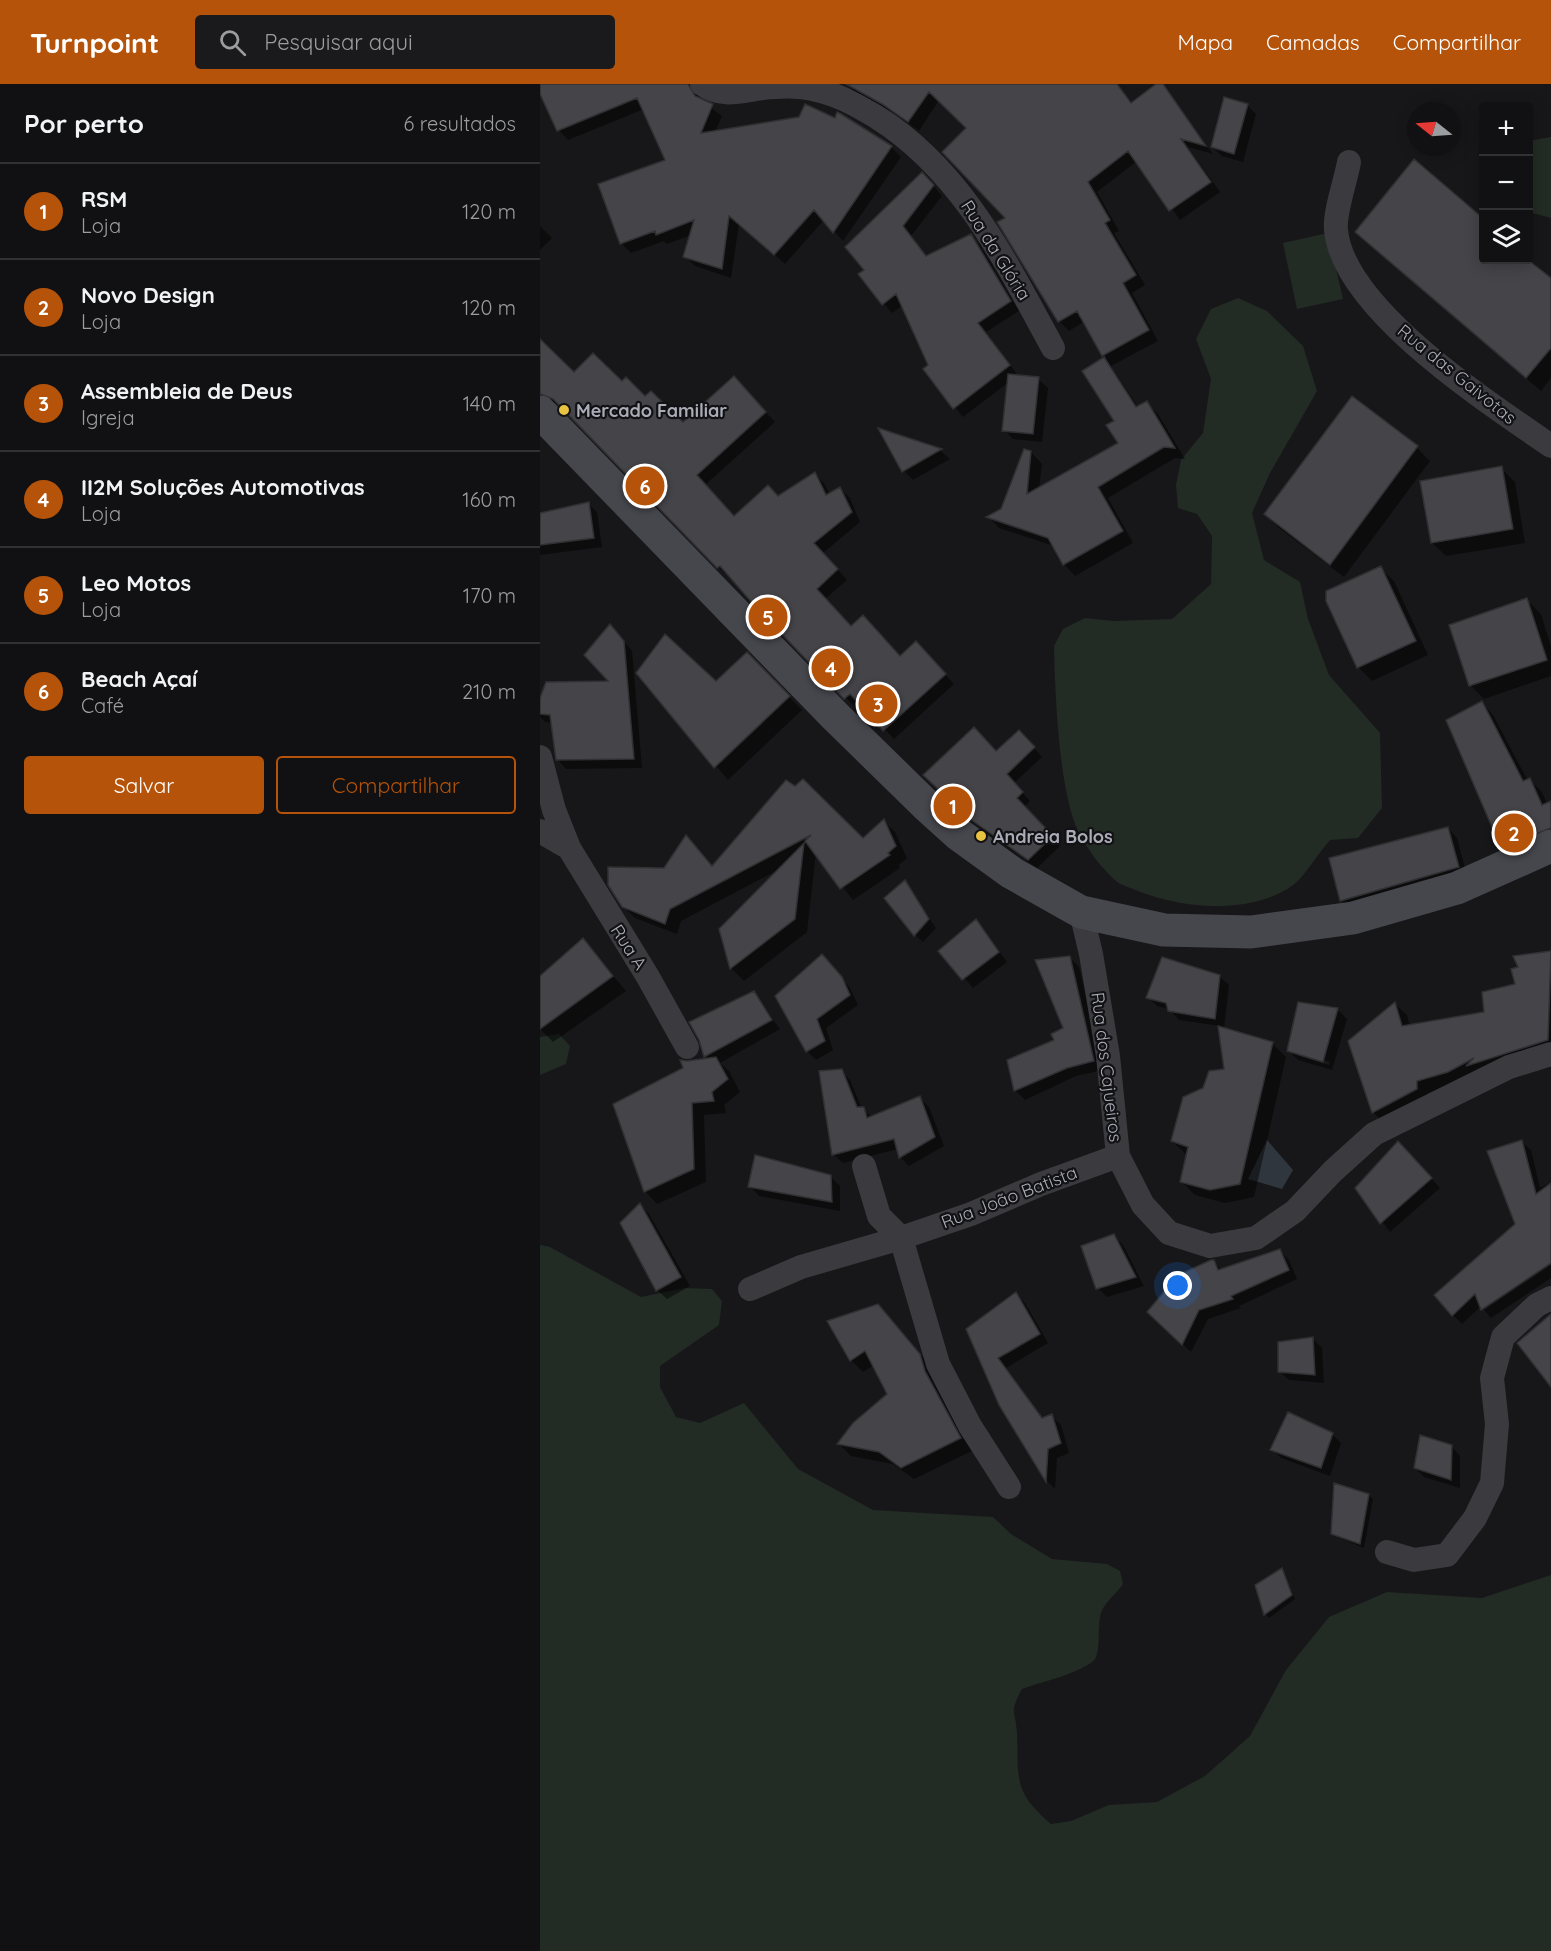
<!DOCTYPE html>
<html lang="pt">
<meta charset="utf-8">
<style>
:root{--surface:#111113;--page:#1a1a1c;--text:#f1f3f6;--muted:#9c9da0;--line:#303133;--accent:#b45309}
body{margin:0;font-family:Quicksand,sans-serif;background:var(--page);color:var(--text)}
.controls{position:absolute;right:18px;top:18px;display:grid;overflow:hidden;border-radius:6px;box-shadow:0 3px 15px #0003}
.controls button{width:54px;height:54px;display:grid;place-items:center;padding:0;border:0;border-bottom:2px solid var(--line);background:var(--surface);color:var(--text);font:30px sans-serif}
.compass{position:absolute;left:867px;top:18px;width:54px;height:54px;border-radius:50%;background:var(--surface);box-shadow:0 3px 15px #0003;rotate:287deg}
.you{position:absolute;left:638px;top:1202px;width:21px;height:21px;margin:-15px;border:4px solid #fff;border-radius:50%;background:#1a73e8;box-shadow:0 0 0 9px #1a73e833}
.badge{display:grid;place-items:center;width:39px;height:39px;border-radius:50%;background:var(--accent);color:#fff;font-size:20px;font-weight:700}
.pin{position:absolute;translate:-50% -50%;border:3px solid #fff;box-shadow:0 2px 6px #0006}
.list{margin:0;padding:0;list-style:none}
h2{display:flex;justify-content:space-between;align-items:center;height:78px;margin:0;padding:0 24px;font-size:26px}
h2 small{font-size:20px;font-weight:400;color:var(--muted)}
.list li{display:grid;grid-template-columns:39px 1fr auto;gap:18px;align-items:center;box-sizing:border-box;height:96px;padding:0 24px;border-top:2px solid var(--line)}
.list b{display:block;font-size:22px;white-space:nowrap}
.list p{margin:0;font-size:20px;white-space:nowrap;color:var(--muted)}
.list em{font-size:20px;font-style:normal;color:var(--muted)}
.actions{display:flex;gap:12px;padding:18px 24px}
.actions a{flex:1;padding:14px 0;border:2px solid var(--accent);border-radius:6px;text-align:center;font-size:21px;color:var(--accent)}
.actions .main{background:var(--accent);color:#fff}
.icon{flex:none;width:33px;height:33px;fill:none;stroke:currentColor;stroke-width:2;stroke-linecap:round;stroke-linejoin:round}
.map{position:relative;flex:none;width:1011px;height:1867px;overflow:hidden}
header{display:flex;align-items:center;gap:36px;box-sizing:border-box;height:84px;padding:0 30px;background:var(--accent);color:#fff}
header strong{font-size:28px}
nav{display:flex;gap:33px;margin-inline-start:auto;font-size:21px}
.search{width:420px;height:54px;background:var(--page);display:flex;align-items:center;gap:15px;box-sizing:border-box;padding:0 21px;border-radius:6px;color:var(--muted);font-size:22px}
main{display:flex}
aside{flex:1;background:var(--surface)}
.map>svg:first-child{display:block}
.green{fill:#232b25}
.water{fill:#30363e}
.shadow{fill:#0007;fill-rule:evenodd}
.building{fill:#444449;stroke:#313134;stroke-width:1.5}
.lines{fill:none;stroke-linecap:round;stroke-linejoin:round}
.street{stroke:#3a3a3f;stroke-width:24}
.secondary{stroke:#46474d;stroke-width:33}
.poi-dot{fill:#e7c341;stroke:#121214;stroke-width:2}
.labels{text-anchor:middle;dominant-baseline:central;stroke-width:4.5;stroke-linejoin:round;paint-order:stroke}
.street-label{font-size:18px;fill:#aaacb8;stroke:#121214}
.poi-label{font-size:18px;font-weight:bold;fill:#aaacb8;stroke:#121214;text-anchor:start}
</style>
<header>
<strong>Turnpoint</strong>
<div class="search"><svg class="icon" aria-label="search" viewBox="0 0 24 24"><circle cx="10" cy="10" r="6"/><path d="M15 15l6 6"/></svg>Pesquisar aqui</div>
<nav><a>Mapa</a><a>Camadas</a><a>Compartilhar</a></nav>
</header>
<main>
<aside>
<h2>Por perto<small>6 resultados</small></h2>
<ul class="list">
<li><span class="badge">1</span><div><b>RSM</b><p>Loja</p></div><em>120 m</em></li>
<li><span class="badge">2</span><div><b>Novo Design</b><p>Loja</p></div><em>120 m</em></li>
<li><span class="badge">3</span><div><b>Assembleia de Deus</b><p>Igreja</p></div><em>140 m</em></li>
<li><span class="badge">4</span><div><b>II2M Soluções Automotivas</b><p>Loja</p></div><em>160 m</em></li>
<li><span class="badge">5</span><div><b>Leo Motos</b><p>Loja</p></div><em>170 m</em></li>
<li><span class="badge">6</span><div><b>Beach Açaí</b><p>Café</p></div><em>210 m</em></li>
</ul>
<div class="actions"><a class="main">Salvar</a><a>Compartilhar</a></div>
</aside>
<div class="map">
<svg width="1011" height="1867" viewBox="0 0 1011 1867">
<rect width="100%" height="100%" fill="#171719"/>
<!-- green -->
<path class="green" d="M 1011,53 L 1011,134 L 989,128 L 988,57 Z
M 788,149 L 803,215 L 757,225 L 743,159 Z
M 698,214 L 727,227 L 763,262 L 777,307 L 730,389 L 712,429 L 724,476 L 760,498 L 768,535 L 789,591 L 840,649 L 842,724 L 818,754 L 790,756 C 780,767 762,796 752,802 C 709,831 644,825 598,807 C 592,804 583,802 577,798 C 562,785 547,765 538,747 C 519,707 515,609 514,562 L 523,545 L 545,534 L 573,537 L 632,535 L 671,500 L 672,452 L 657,430 L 638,424 L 636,401 L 641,376 L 663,349 L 671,295 L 656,255 L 671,225 Z
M 19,950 L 30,962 L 26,980 L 0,991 L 0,953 Z
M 0,1161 L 10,1163 L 101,1213 L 145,1204 L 172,1205 L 182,1217 L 179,1241 L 120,1282 L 120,1303 L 136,1333 L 160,1339 L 204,1319 L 258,1385 L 333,1426 L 453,1433 L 471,1450 L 512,1475 L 567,1480 L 580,1487 L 583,1500 C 577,1509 564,1519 561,1529 C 557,1542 561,1565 555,1575 C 545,1588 498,1599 482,1605 C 469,1630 475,1623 477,1649 C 479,1695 472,1706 511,1740 L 531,1737 L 569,1721 L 617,1718 L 665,1692 L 710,1652 L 746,1586 L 789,1533 L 847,1508 L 942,1514 L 1011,1491 L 1011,1867 L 0,1867 Z"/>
<!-- water -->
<path class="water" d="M 727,1056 L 753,1086 L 742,1105 L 708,1095 Z"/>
<!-- shadow -->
<path class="shadow" d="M 0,0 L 162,0 L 159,4 L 159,15 L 182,32 L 175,48 L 351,63 L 361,73 L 303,157 L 284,136 L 245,180 L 199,140 L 191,194 L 155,182 L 145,172 L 151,151 L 127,160 L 124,157 L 91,169 L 81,159 L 127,76 L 104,25 L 28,56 L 19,46 L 0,7 Z
M 307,0 L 577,0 L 593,20 L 621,0 L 673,70 L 648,63 L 680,108 L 640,136 L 597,77 L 557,108 L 579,147 L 574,149 L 605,201 L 592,209 L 618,257 L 571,282 L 598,323 L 607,319 L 618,330 L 645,375 L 635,374 L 568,414 L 593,459 L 535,492 L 524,480 L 514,462 L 459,444 L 449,433 L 462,426 L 491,368 L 502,380 L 499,405 L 580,359 L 576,337 L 544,287 L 566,273 L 545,237 L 529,247 L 519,237 L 468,134 L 428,45 L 399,16 L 379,47 L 354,29 L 317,10 Z
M 707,21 L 716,30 L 703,78 L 682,72 L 672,63 Z
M 391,99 L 402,112 L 371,152 L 387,173 L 431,152 L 440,161 L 479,227 L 446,248 L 479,293 L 498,295 L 508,304 L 502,358 L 473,355 L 464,346 L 469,298 L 423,333 L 385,285 L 390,282 L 363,221 L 352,229 L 320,191 Z
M 0,142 L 12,154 L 0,166 Z
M 831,161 L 944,176 L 988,176 L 1011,195 L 1011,294 L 1001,307 Z
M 0,257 L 35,290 L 82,299 L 143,340 L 203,304 L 235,338 L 165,401 L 195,434 L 238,413 L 274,390 L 284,399 L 290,411 L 300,405 L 310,414 L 320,438 L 283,469 L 307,496 L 285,515 L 312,543 L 360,573 L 385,568 L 414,600 L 354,655 L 320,619 L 315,623 L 189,491 L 188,492 L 178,483 L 24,324 L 15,319 L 3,320 L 0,317 Z
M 341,347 L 401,367 L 410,375 L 373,396 L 364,387 Z
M 877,364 L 890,377 L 804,493 L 739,444 L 726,430 Z
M 961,384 L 975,398 L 985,459 L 906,472 L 892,459 Z
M 48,419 L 57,428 L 62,463 L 0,471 L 0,430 Z
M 840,484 L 854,497 L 888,571 L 832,597 L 818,583 L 788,517 Z
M 987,516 L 1001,530 L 1011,562 L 1011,592 L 944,615 L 930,601 Z
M 79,551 L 92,567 L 102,684 L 26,685 L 17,675 L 12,639 L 5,638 L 0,633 L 0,619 L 72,598 Z
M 207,570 L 262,626 L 188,696 L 98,589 L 176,599 Z
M 942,619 L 953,631 L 988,697 L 990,696 L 1002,708 L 1007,720 L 1011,719 L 1011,760 L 974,775 L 962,763 Z
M 487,656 L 502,673 L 474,699 L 490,717 L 484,723 L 520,762 L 497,784 L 440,744 L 393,700 Z
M 246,698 L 323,756 L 344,737 L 355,748 L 367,774 L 359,781 L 360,784 L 313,816 L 276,769 L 267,848 L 204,897 L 191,884 L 180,846 L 238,786 L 141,837 L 137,850 L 95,834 L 83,822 L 125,785 L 147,753 L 173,783 Z
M 908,744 L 917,754 L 927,792 L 810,825 L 801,816 Z
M 365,798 L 396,844 L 383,858 L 375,851 Z
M 436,837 L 467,878 L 433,904 L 401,867 Z
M 43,856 L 86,907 L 13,958 L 0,945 L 0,894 Z
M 1011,869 L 1011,971 L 888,1009 L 888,1017 L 845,1040 L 833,1028 L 855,920 L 867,931 L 870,943 L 945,929 L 977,901 L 980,885 L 975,873 Z
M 530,874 L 539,883 L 563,986 L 536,992 L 485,1016 L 475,1006 L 469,977 L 516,956 L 525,945 Z
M 291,881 L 310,904 L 318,921 L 286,944 L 293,966 L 276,976 L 267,967 Z
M 679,892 L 689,901 L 684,945 L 732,959 L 746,973 L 714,1113 L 685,1119 L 655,1111 L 641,1097 L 647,1071 L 632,1057 L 664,1005 L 686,987 L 680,942 L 639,936 L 629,925 L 617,922 L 608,913 Z
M 213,909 L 240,945 L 180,979 L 189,987 L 200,1008 L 184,1021 L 186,1029 L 164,1031 L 166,1098 L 117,1120 L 105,1107 L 168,976 L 161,956 Z
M 760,920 L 798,926 L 807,935 L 792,986 L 758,976 L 748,966 ZM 757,968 L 790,978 L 789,981 L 757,971 Z
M 301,987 L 310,996 L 322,1025 L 332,1033 L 380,1014 L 389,1023 L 404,1062 L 369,1082 L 360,1073 L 358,1065 L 303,1079 L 293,1070 Z
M 981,1057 L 991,1066 L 1000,1104 L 1011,1098 L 1011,1178 L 944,1222 L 944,1226 L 1011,1181 L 1011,1194 L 951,1234 L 941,1222 L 922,1240 L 913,1231 L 977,1140 Z
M 867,1068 L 900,1104 L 850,1148 L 817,1104 Z
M 290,1092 L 300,1102 L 300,1127 L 219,1112 L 210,1102 Z
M 100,1121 L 109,1130 L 150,1202 L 127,1215 L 117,1206 Z
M 574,1152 L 583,1161 L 604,1202 L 567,1213 L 558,1204 Z
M 740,1167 L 749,1176 L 757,1195 L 699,1222 L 701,1224 L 668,1235 L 651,1268 L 618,1237 L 673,1177 L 682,1186 Z
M 476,1210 L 485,1219 L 508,1259 L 466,1284 L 503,1335 L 511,1332 L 521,1341 L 529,1369 L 517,1374 L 515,1405 L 507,1397 L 460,1321 L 428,1246 Z
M 350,1234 L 392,1284 L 432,1367 L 374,1395 L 353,1380 L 311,1372 L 299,1360 L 349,1310 L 334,1281 L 323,1288 L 311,1276 Z
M 773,1255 L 782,1264 L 784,1299 L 749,1296 L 739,1287 Z
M 792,1350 L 801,1359 L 790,1392 L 741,1374 L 732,1365 Z
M 911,1362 L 920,1372 L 920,1404 L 884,1393 L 875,1384 Z
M 828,1411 L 833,1415 L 824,1464 L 797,1453 L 793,1449 Z
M 742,1486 L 755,1515 L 729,1534 L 725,1530 Z"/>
<!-- building -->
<path class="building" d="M 0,0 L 148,0 L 155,12 L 173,20 L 161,49 L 259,33 L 265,20 L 295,34 L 297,28 L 301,30 L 352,62 L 293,149 L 274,126 L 234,171 L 189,132 L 182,185 L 143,173 L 154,136 L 116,151 L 115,147 L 80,160 L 58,100 L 125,76 L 97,14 L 17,47 L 0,10 Z
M 306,0 L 577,0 L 591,19 L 616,0 L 623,0 L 666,62 L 641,55 L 671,98 L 629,127 L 588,67 L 548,98 L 570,136 L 565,139 L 596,191 L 583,199 L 609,246 L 562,272 L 537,227 L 518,238 L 457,138 L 465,134 L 402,68 L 426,44 L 389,8 L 368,38 L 342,20 Z
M 684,13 L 708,20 L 694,70 L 671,63 Z
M 874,75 L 944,135 L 944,176 L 988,176 L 1011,194 L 1011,264 L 986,294 L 815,148 Z
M 382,88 L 394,101 L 363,142 L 386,172 L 431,150 L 471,217 L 438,239 L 470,281 L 413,325 L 383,285 L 388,281 L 356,210 L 342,221 L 318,190 L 324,186 L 305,163 Z
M 0,255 L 34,288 L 53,269 L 82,297 L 86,293 L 105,312 L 111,307 L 143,338 L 194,292 L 226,328 L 157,391 L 194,432 L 228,401 L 238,412 L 275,388 L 286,411 L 300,403 L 312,428 L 274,459 L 298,485 L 277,505 L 311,542 L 323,531 L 360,572 L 376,557 L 406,590 L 343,647 L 310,610 L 304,615 L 214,521 L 180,482 L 177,484 L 13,315 L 0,310 Z
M 564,273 L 596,323 L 607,317 L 635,364 L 624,363 L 558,403 L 583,447 L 523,481 L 508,454 L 446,433 L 461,425 L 484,365 L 491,367 L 487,410 L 578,359 L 566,341 L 574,337 L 542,287 Z
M 468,290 L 499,293 L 493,350 L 462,347 Z
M 812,312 L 878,362 L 790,481 L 724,430 Z
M 338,344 L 402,365 L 362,388 Z
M 962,382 L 973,445 L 891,459 L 880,397 Z
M 49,418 L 54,454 L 0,461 L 0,429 Z
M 841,482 L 876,557 L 817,584 L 786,517 L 786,507 Z
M 987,514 L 1007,576 L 929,602 L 909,541 Z
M 70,540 L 84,557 L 94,675 L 16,676 L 10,631 L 0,630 L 0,614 L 6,598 L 68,597 L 44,571 Z
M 125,550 L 176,597 L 207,568 L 250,612 L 174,684 L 96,589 Z
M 942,617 L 983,697 L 990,694 L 1002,721 L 1011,717 L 1011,744 L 961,764 L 906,636 Z
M 434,643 L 456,667 L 479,646 L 495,663 L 467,690 L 483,708 L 477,714 L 513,752 L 488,776 L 430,735 L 383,691 Z
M 263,695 L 323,754 L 344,735 L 356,762 L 348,769 L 350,771 L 300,805 L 265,757 L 271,751 L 130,825 L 125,840 L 82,823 L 68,801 L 68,783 L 124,784 L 146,751 L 172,782 L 246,696 L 255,702 Z
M 908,743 L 919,783 L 800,817 L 789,774 Z
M 264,759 L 255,835 L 190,885 L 179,845 Z
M 365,796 L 389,835 L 374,852 L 344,814 Z
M 436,835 L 459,868 L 422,896 L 398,867 Z
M 43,854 L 73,892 L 0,945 L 0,892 Z
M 1011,867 L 1008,956 L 926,982 L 934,974 L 908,988 L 877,997 L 877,1005 L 832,1029 L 808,957 L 855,918 L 862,942 L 944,928 L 942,908 L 975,900 L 971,885 L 978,883 L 973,872 Z
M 282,870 L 302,893 L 310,911 L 277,935 L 285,957 L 266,968 L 235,912 Z
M 530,872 L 554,977 L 527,984 L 474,1007 L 467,976 L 514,956 L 511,950 L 523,944 L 495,876 Z
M 622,873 L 680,891 L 675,935 L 628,927 L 626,919 L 606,914 Z
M 214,907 L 232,936 L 164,973 L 159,956 L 149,938 Z
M 758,918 L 798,924 L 783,978 L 747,967 Z
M 678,942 L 733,958 L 700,1100 L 670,1106 L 640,1098 L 648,1063 L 631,1057 L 643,1013 L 663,1004 L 669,987 L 684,985 Z
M 176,973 L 188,995 L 172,1008 L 174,1017 L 152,1019 L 154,1085 L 104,1108 L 73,1020 L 143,984 L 140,976 L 147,977 Z
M 302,985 L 317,1023 L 324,1023 L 327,1034 L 380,1012 L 395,1053 L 359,1074 L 354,1055 L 292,1071 L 279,987 Z
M 982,1056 L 996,1110 L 1011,1099 L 1011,1179 L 941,1226 L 935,1210 L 912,1232 L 894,1211 L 975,1140 L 947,1067 Z
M 858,1057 L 892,1094 L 840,1140 L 815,1104 Z
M 215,1071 L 291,1091 L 292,1118 L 208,1103 Z
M 100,1119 L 141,1193 L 116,1207 L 80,1139 Z
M 574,1150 L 596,1193 L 556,1205 L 541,1162 Z
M 740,1165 L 749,1186 L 691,1212 L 693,1215 L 659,1226 L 642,1261 L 607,1228 L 638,1191 L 671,1176 L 674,1176 L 678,1186 Z
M 476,1208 L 500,1250 L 458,1274 L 502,1334 L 512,1330 L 521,1359 L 508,1365 L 506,1398 L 459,1321 L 426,1245 Z
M 338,1220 L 380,1270 L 385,1287 L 421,1354 L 361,1384 L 339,1368 L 297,1360 L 313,1339 L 347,1310 L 325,1267 L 310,1277 L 287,1237 Z
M 1011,1230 L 1011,1303 L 977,1259 Z
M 773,1253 L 775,1291 L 738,1288 L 738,1258 Z
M 748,1328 L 793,1349 L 781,1384 L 730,1366 Z
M 880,1351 L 912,1361 L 911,1396 L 874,1384 Z
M 794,1399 L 829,1410 L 820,1460 L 791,1450 Z
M 742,1484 L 752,1511 L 724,1531 L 715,1501 Z"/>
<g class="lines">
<!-- street -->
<path class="street" d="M 162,0 C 186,17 209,3 236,3 C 249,2 265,3 277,6 C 299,11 316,21 335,32 C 422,86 466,178 513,264
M 809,78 C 806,96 794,129 796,146 C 803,225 949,319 1011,362
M 0,673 L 14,726 L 29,764 L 108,893 L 147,963
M 0,747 L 29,764
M 541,828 L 551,870 L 568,972 L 578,1072 L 603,1121 L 629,1149 L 670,1162 L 716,1154 L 755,1127 L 793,1087 L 834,1050 L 969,983 L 1011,970
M 324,1082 L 339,1132 L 361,1154 L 398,1280 L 430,1342 L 469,1403
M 210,1205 L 261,1183 L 361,1154 L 431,1130 L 501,1100 L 578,1072
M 847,1468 L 874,1476 L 907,1471 L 935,1434 L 952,1399 L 957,1340 L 952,1294 L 963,1253 L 997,1221 L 1011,1214"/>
<!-- secondary -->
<path class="secondary" d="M 0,328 L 295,632 L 387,722 L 418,750 L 472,789 L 541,828 L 624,846 L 711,848 L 813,834 L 917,804 L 1011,762"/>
</g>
<!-- markers -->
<g class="poi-dot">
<circle cx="24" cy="326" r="6"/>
<circle cx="441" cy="752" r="6"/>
</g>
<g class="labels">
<!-- street labels -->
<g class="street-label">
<text transform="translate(456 166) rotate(58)">Rua da Glória</text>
<text transform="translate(917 290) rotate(39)">Rua das Gaivotas</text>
<text transform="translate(89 863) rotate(57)">Rua A</text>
<text transform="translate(567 983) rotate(83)">Rua dos Cajueiros</text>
<text transform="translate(469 1113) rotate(-21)">Rua João Batista</text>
</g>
<!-- poi labels -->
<g class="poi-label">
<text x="36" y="326">Mercado Familiar</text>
<text x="453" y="752">Andreia Bolos</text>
</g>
</g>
</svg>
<div class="controls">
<button>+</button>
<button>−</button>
<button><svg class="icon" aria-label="layers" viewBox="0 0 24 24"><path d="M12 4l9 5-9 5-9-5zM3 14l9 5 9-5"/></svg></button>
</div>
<svg class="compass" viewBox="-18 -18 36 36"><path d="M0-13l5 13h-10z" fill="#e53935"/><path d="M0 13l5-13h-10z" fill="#9c9da0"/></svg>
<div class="you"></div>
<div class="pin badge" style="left:413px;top:722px">1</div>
<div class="pin badge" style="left:974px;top:749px">2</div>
<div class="pin badge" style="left:338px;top:620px">3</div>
<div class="pin badge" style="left:291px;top:584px">4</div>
<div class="pin badge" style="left:228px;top:533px">5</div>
<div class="pin badge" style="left:105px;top:402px">6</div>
</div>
</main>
